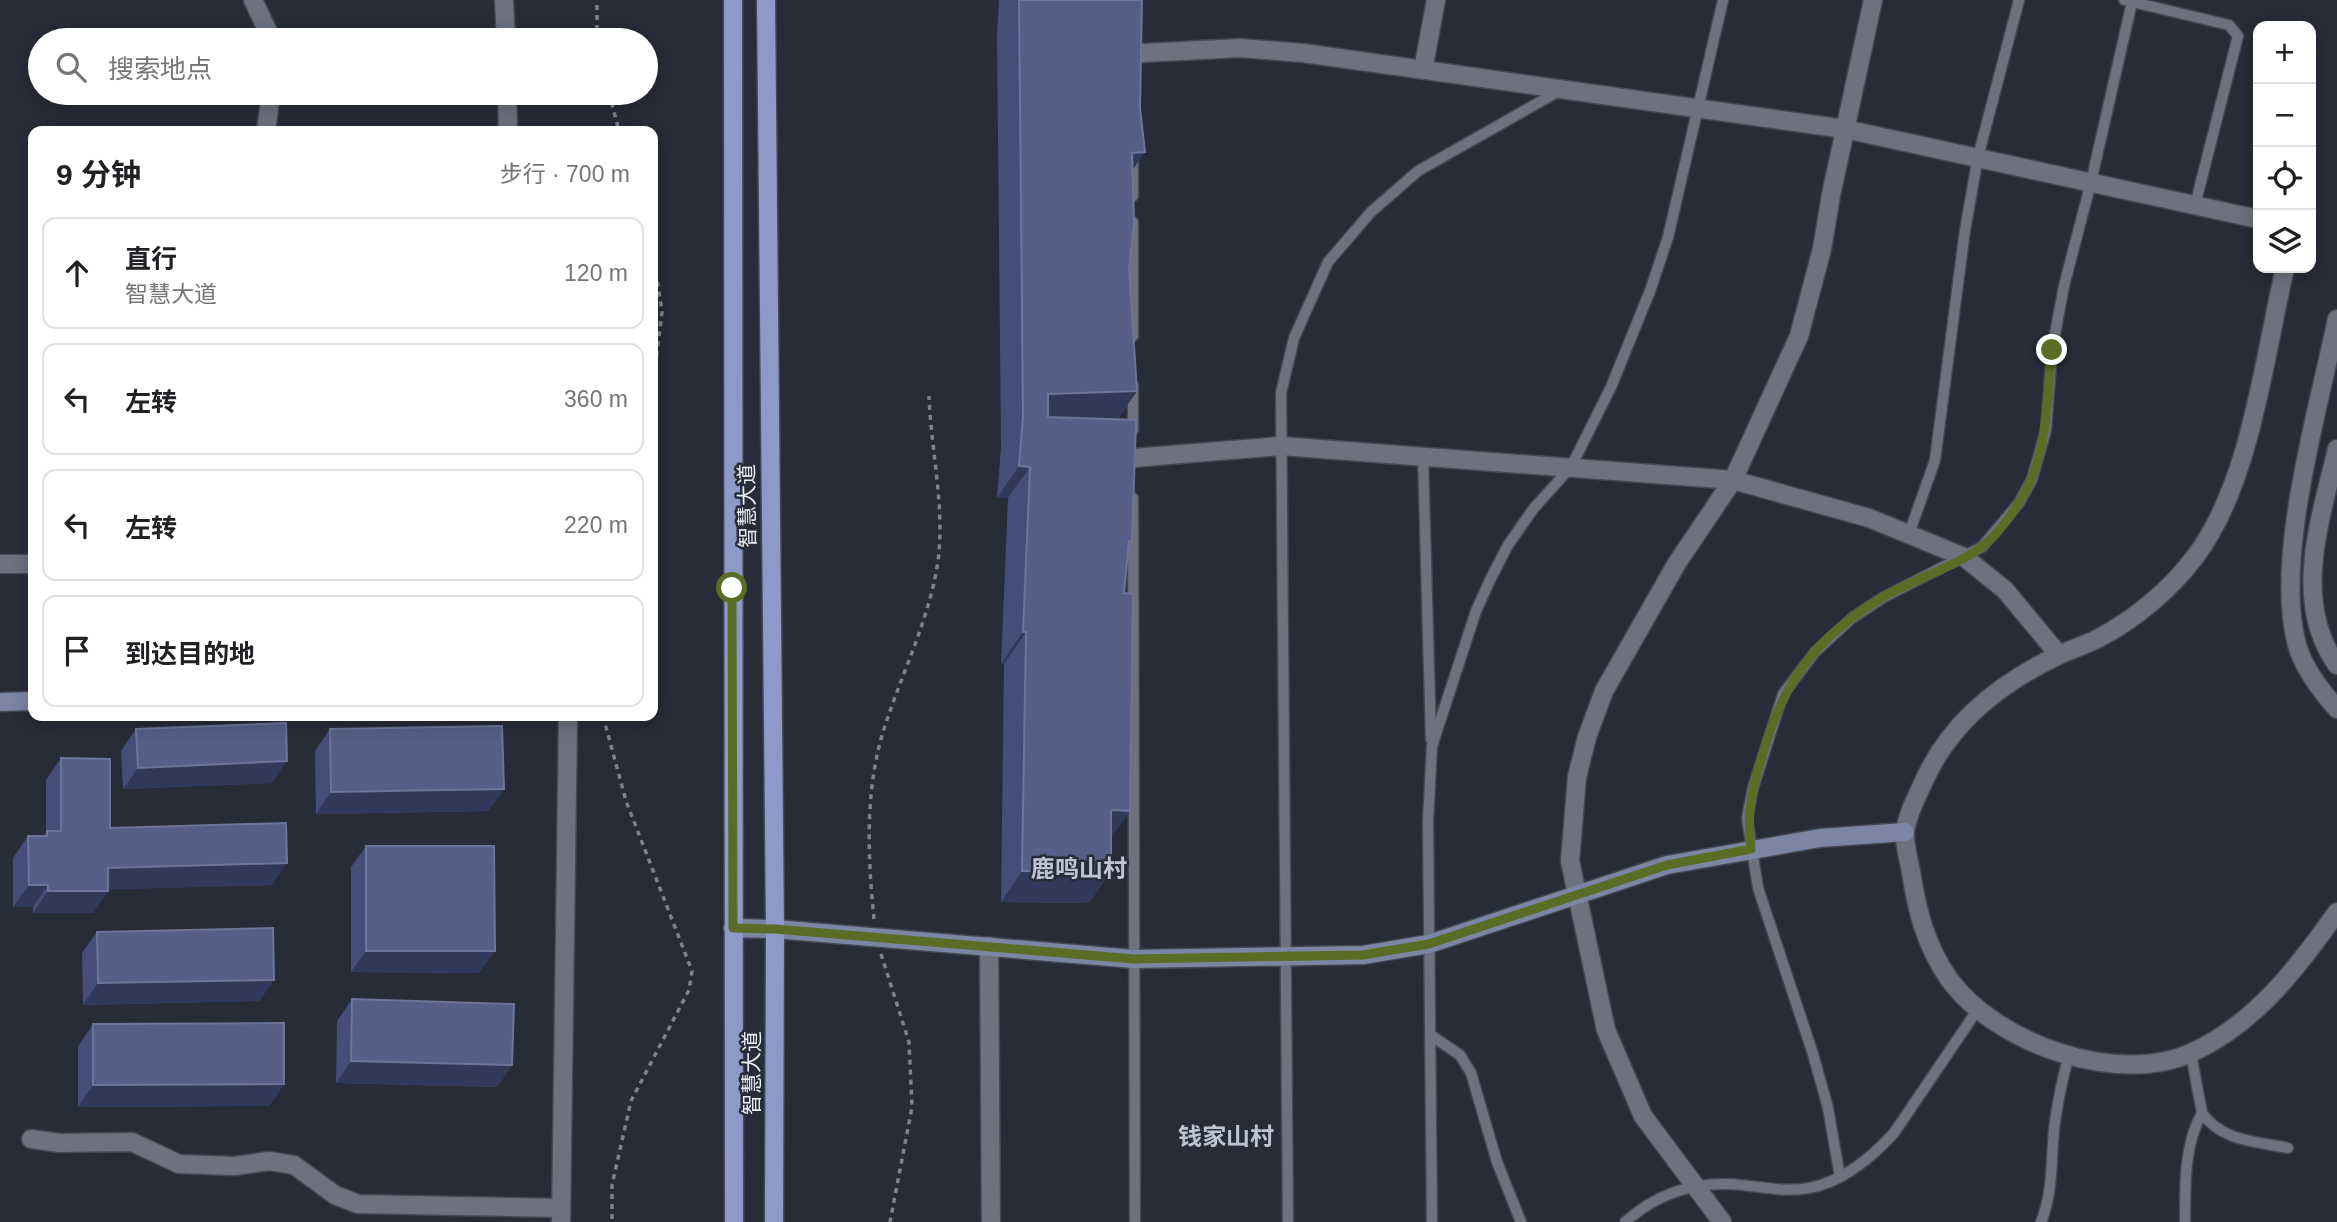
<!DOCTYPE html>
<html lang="zh">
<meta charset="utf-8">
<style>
:root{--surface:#fff;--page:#f2f2f2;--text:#202124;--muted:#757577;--line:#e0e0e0}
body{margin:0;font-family:Helvetica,"Noto Sans SC",sans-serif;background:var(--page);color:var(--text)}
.controls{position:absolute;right:21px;top:21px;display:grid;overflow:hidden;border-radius:14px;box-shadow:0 4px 18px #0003}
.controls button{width:63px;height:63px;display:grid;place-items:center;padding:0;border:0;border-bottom:2px solid var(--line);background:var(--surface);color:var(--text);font:35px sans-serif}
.stop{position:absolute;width:21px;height:21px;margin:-16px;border:5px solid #5b6c24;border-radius:50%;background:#fff}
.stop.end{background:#5b6c24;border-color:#fff;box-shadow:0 2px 7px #0008}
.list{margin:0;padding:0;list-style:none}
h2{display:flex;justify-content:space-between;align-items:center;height:91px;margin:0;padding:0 28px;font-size:30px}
h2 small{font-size:23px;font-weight:400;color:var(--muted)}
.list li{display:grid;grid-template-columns:46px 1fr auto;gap:21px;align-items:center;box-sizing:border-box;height:112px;margin:0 14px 14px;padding:0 14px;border:2px solid var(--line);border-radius:14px}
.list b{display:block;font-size:26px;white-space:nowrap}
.list p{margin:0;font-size:23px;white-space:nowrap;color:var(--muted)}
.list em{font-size:23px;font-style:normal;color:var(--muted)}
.icon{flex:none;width:38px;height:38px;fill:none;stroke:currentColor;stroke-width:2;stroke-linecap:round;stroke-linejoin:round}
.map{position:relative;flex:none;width:2337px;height:1222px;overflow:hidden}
.search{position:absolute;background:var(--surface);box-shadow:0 4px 18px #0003;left:28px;top:28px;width:630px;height:77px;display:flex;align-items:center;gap:18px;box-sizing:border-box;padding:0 24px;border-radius:38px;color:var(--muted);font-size:26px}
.panel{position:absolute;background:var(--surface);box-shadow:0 4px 18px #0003;left:28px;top:126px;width:630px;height:595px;border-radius:14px}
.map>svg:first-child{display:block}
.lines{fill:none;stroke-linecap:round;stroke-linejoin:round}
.lane-casing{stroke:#444853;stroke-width:13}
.street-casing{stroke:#444853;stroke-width:21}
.secondary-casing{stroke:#444853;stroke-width:21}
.primary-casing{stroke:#444853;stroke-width:21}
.path{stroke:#7f828d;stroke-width:3.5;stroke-dasharray:5 5;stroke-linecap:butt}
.lane{stroke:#6d7180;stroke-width:10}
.street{stroke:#6d7180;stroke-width:18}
.secondary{stroke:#7d85a4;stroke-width:18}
.primary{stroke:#8d9ac9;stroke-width:18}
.wall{fill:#444e79}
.shaded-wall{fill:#31395a}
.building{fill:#555f87;stroke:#6d7598;stroke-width:2}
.route{stroke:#5b6c24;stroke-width:9}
.labels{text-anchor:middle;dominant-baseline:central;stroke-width:5;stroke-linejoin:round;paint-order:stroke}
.street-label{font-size:21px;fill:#eaedf6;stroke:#282b38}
.quarter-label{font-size:24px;font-weight:bold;fill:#bfc4d5;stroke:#282b38}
</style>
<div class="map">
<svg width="2337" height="1222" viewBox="0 0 2337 1222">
<rect width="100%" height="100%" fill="#282b38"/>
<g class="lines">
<defs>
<path id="lane" d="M 2124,0 L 2229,25 L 2238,36 L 2195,205
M 1133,159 L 1133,196
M 1133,222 L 1133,336
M 1133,386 L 1133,430
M 1423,456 L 1431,739
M 1133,498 L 1135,1222
M 1909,534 L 1935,460 L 1965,230 L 1978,157 L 2019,0
M 1432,1036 L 1460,1055 L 1471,1073 L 1497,1162 L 1521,1222
M 2202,1113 C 2223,1142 2255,1141 2288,1148
M 1840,1177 L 1828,1108 L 1813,1054 L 1758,888 L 1747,818 L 1753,788 L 1783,694 L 1815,652 L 1852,618 L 1884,597 L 1982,547 L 2019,503 L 2032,479 L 2046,430 L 2052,350 L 2064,286 L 2091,182 L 2132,2
M 1288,1222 L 1281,393 L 1294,338 L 1328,262 L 1371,212 L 1418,171 L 1559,91
M 1432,1222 L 1428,821 L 1432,746 L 1476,611 L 1490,580 L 1508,545 L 1534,508 L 1571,467 L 1611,387 L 1650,291 L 1668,237 L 1723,0
M 1625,1222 C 1654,1196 1689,1183 1728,1184 C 1756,1185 1781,1193 1809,1188 C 1843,1182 1872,1157 1894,1133 L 1978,1009
M 2041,1222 C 2053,1193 2051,1161 2054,1130 C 2057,1104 2062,1080 2069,1055
M 2185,1222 C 2185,1187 2184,1144 2202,1113 L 2191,1054"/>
<path id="street" d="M 253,0 L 272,40
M 504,0 L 506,40
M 1143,53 L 1240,48 L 1303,53 L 1845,129 L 2258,219
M 1423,70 L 1436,0
M 507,93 L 508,131
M 266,131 L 271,93
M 2285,268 C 2264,357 2251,483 2195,557 C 2170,590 2134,620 2097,639 C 2085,645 2072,649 2059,655 C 2002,682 1950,722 1924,781 C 1917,796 1907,815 1905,832 C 1904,844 1909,860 1911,872 C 1917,911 1926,946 1949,979 C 1996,1044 2119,1087 2193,1052 C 2256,1023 2298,967 2337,912
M 2337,319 C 2319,407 2271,568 2299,651 C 2306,671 2323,693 2337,709
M 2337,449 C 2321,518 2291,601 2337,665
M 1133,458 L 1281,446 L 1733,480 L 1869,518 L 1964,557 L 2005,590 L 2059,655
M 0,564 L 33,564
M 989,946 L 991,1222
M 31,1139 L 60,1143 L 132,1142 L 179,1164 L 235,1166 L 269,1161 L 294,1165 L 335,1195 L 358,1204 L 561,1208
M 561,1222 L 568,716
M 1722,1222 L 1643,1116 L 1606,1030 L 1570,861 L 1577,777 L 1587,737 L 1604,691 L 1677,563 L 1733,480 L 1799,336 L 1822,249 L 1831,195 L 1873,0"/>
<path id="secondary" d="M 0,702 L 33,701
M 733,928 L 775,929 L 1134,959 L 1363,955 L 1429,944 L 1667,865 L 1820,838 L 1905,832"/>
<path id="primary" d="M 733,0 L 734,1222
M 766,0 L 775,929 L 774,1222"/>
</defs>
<!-- lane casing -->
<use href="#lane" class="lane-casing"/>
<!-- street casing -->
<use href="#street" class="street-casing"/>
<!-- secondary casing -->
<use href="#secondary" class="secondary-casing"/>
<!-- primary casing -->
<use href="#primary" class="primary-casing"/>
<!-- path -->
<path class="path" d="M 597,40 L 597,0
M 609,93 L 619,131
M 653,252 L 662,312 L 653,385
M 603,716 L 626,801 L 692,971 L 689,990 L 631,1101 L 612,1185 L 612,1222
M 874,919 C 868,859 865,798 881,739 C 898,680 929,623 938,561 C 945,506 931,451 929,396
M 881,954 L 909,1042 L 912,1107 L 890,1222"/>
<!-- lane -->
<use href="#lane" class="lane"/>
<!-- street -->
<use href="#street" class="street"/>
<!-- secondary -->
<use href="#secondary" class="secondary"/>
<!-- primary -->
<use href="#primary" class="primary"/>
</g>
<!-- wall -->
<path class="wall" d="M 999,0 L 1142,0 L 1132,170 L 1129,269 L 1137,391 L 1118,419 L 1129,546 L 1124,593 L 1130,811 L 1111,837 L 1111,871 L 1089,903 L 1001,902 L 1004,664 L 1001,664 L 1008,498 L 997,498 L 1001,447 L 997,36 Z
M 136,729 L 272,783 L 123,789 L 121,751 Z
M 330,729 L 504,789 L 488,811 L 316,814 L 315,751 Z
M 61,758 L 110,828 L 272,885 L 108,889 L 108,891 L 93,913 L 33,913 L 33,907 L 13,907 L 13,858 L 28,836 L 44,836 L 46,833 L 46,780 Z
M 366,846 L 479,973 L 351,972 L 351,867 Z
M 97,932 L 274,980 L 259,1001 L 83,1005 L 82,953 Z
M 352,999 L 512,1065 L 497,1087 L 336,1083 L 337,1021 Z
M 93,1024 L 284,1084 L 269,1106 L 78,1107 L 78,1046 Z"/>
<!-- shaded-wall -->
<path class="shaded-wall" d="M 1145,152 L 1123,184 L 1132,153 Z
M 1137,391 L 1115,423 L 1026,426 L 1048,394 Z
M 1019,466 L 1030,467 L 1008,498 L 997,498 Z
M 1023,632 L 1026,632 L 1004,664 L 1001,664 Z
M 287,761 L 272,783 L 123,789 L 138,768 Z
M 504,789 L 488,811 L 316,814 L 331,792 Z
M 1111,810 L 1130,811 L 1108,842 Z
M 287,863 L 272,885 L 93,890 L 108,868 Z
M 1022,871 L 1111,871 L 1089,903 L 1001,902 Z
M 29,885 L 48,885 L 33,907 L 13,907 Z
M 48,891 L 108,891 L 93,913 L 33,913 Z
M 366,951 L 495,951 L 479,973 L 351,972 Z
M 274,980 L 259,1001 L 83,1005 L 98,983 Z
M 351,1061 L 512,1065 L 497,1087 L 336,1083 Z
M 284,1084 L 269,1106 L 78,1107 L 93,1085 Z"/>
<!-- building -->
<path class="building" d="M 1019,0 L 1142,0 L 1140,108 L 1145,152 L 1132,153 L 1134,223 L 1129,269 L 1137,391 L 1048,394 L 1048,417 L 1136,420 L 1132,541 L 1129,541 L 1124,593 L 1133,594 L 1130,811 L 1111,810 L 1111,871 L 1022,871 L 1026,632 L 1023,632 L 1030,467 L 1019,466 L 1023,416 Z
M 286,723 L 287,761 L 138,768 L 136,729 Z
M 502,726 L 504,789 L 331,792 L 330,729 Z
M 61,758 L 110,759 L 110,828 L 286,823 L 287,863 L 108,868 L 108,891 L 48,891 L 48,885 L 29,885 L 28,836 L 47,836 L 47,831 L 61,831 Z
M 366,846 L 494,846 L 495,951 L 366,951 Z
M 273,928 L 274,980 L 98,983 L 97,932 Z
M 352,999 L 514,1004 L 512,1065 L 351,1061 Z
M 284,1023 L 284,1084 L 93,1085 L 93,1024 Z"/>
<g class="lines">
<!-- route -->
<path class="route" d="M 732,588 L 733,928 L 775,929 L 1134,959 L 1363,955 L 1429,944 L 1667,865 L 1751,849 C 1747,815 1751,793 1761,760 C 1782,683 1815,637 1885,596 C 1916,579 1952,568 1980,548 C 1994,539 2009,518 2018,504 C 2049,458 2046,403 2052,350"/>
</g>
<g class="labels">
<!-- street labels -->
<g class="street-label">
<text transform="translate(747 506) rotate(-91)">智慧大道</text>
<text transform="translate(751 1073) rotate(-90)">智慧大道</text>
</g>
<!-- quarter labels -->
<g class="quarter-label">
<text x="1079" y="868">鹿鸣山村</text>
<text x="1226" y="1136">钱家山村</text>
</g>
</g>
</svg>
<div class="controls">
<button>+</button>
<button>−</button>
<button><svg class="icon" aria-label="locate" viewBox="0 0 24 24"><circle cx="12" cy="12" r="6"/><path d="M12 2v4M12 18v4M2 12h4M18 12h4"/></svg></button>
<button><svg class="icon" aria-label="layers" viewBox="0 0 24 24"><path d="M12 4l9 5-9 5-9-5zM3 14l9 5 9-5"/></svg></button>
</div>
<div class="stop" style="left:732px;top:588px"></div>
<div class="stop end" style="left:2052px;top:350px"></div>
<div class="search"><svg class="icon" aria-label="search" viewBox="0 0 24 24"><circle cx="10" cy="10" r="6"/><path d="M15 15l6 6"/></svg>搜索地点</div>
<section class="panel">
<h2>9 分钟<small>步行 · 700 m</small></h2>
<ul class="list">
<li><svg class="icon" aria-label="ahead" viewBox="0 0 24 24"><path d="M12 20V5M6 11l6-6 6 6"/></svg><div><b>直行</b><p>智慧大道</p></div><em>120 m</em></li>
<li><svg class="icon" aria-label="left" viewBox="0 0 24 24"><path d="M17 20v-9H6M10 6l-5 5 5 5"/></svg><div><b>左转</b></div><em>360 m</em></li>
<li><svg class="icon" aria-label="left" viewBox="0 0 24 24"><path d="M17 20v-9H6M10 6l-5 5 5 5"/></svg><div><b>左转</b></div><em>220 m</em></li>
<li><svg class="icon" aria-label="arrive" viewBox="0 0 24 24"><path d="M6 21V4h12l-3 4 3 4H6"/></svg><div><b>到达目的地</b></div></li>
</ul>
</section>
</div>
